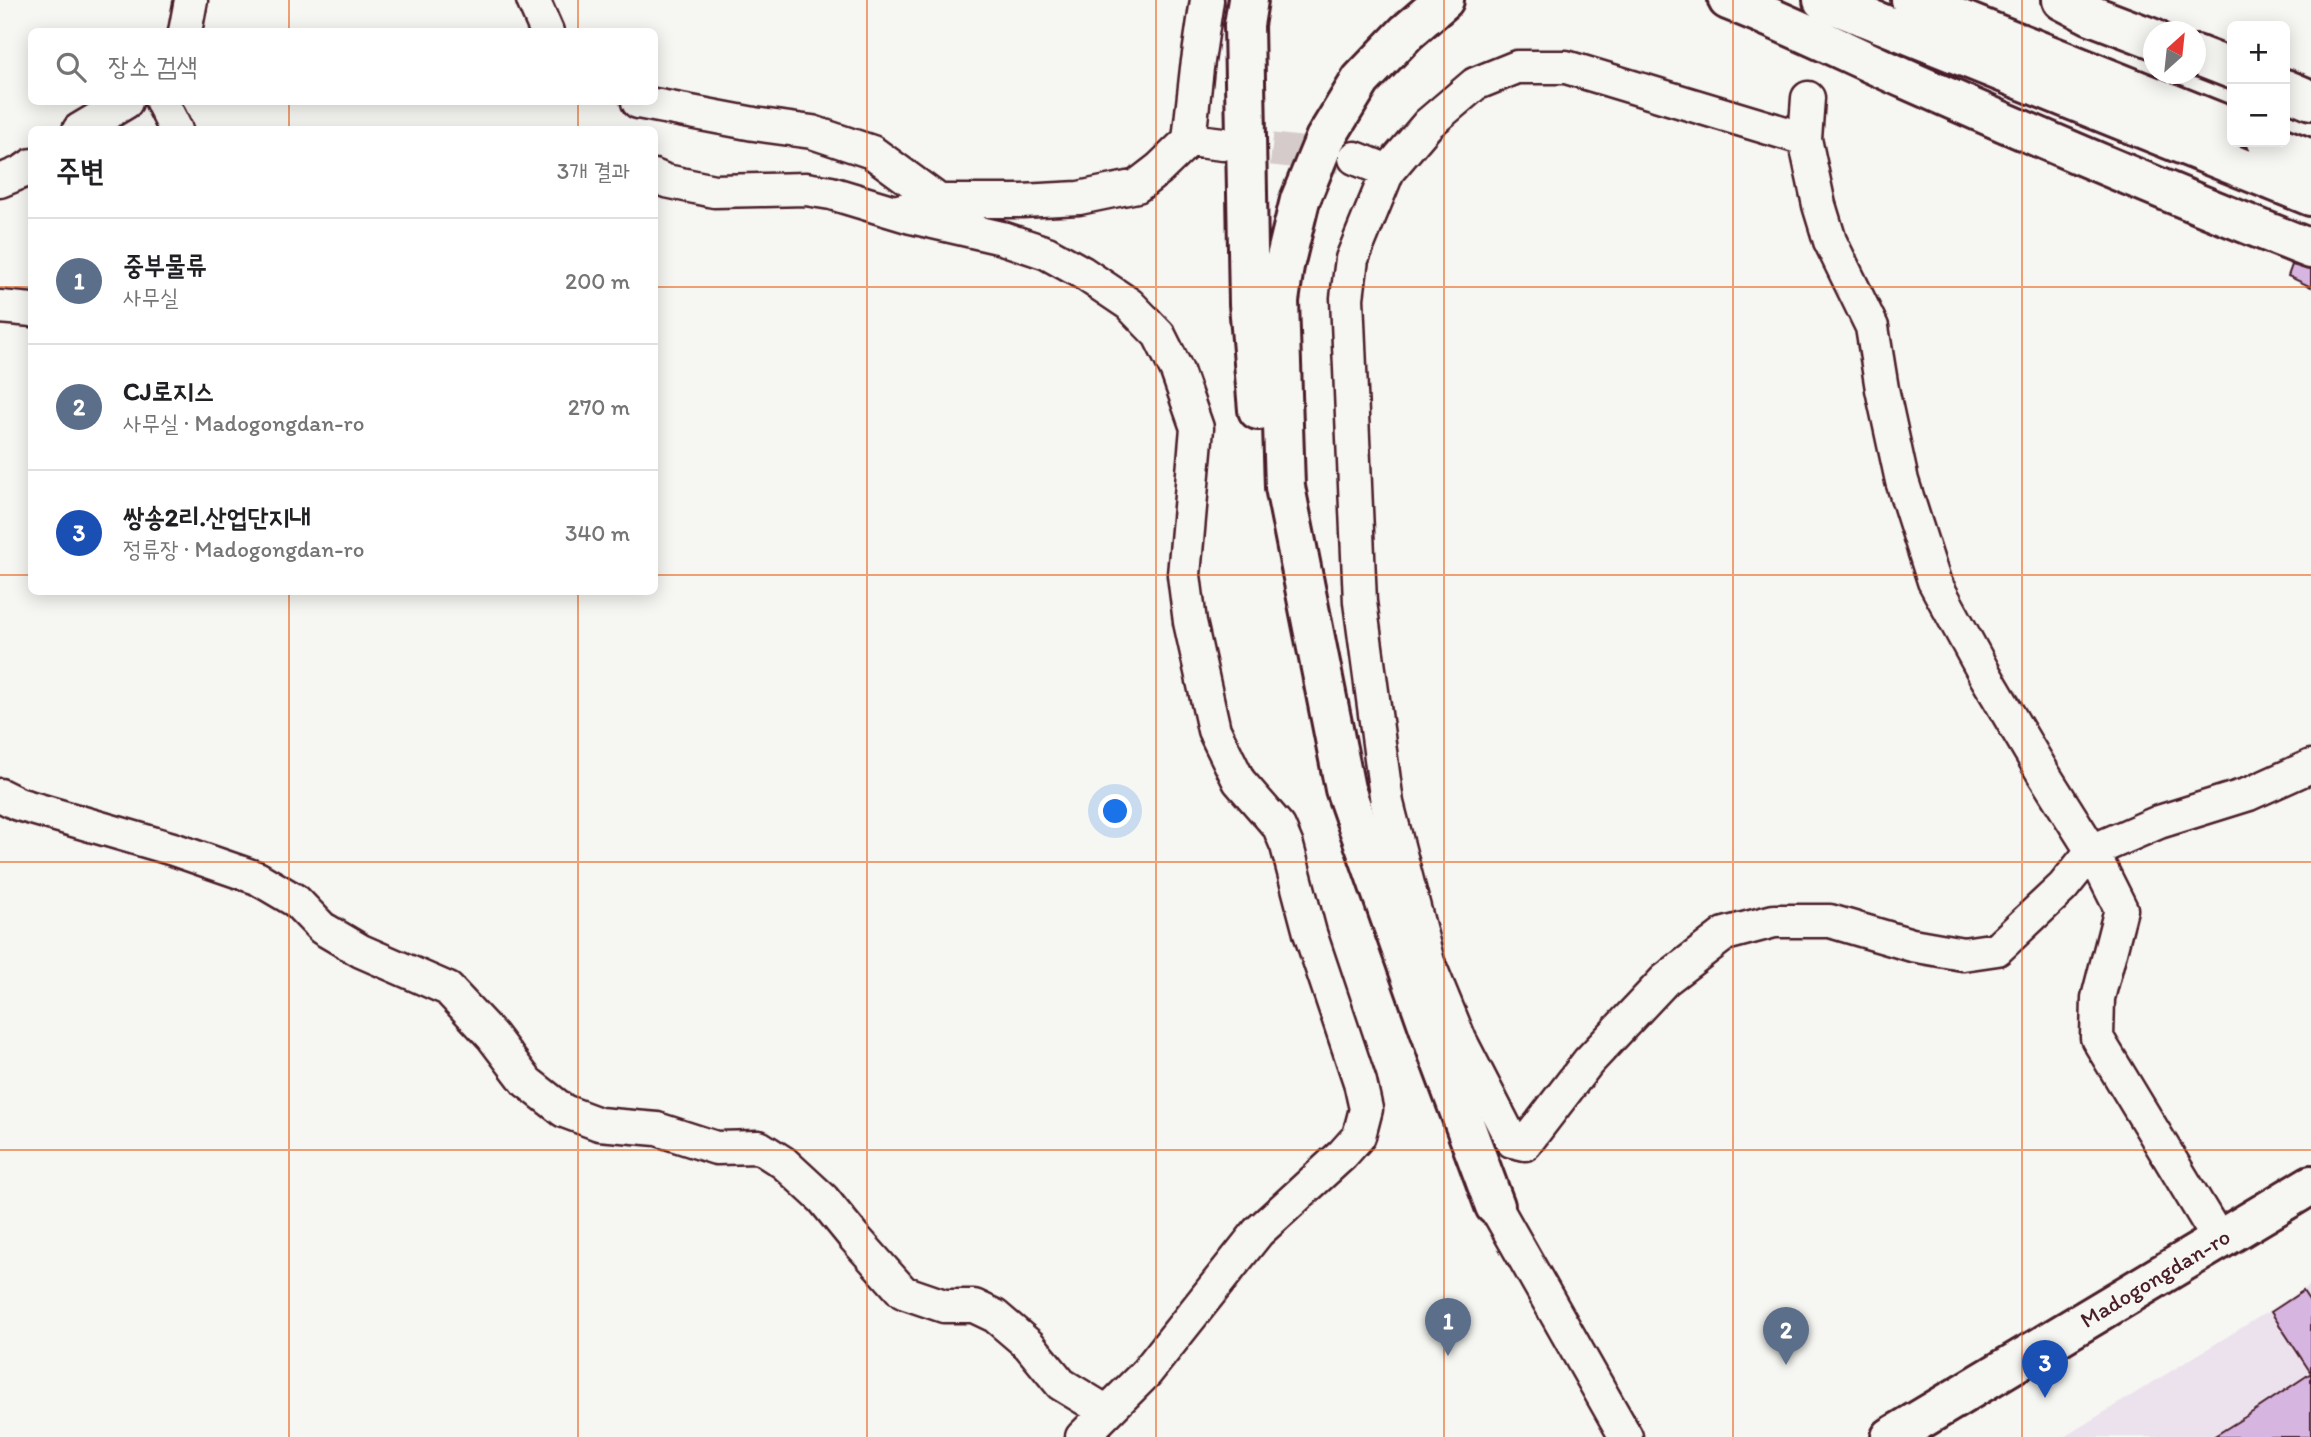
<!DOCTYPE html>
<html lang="ko">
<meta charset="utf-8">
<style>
:root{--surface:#fff;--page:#f2f2f2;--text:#202124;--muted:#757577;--line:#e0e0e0;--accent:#0b8043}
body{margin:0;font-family:Itim,"Poor Story",sans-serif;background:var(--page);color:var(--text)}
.controls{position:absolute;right:21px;top:21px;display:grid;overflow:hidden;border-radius:10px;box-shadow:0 4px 18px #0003}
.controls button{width:63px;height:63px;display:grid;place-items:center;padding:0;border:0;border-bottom:2px solid var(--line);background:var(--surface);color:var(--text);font:35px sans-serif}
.compass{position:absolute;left:2143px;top:21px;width:63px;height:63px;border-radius:50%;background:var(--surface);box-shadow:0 4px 18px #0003;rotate:27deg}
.you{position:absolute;left:1116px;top:812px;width:24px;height:24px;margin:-18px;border:5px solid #fff;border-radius:50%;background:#1a73e8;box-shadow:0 0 0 10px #1a73e833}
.badge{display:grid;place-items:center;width:46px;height:46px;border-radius:50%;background:var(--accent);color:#fff;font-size:23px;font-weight:700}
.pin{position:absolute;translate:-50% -58px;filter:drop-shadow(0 2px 4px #0008)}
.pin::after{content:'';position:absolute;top:37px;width:24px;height:21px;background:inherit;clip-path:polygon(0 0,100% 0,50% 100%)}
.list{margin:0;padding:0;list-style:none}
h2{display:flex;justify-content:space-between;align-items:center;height:91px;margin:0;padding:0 28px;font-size:30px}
h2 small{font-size:23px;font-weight:400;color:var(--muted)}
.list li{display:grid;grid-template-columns:46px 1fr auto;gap:21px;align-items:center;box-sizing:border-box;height:126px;padding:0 28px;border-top:2px solid var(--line)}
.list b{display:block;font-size:26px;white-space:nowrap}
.list p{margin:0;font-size:23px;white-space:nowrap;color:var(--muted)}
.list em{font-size:23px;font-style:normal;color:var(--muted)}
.icon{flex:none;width:38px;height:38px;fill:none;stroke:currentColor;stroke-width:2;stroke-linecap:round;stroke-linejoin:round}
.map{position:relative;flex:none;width:2311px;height:1437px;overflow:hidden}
.search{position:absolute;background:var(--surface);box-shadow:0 4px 18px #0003;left:28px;top:28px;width:630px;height:77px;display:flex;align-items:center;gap:18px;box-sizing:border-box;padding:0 24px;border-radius:10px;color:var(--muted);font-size:26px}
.panel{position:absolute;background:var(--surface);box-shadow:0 4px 18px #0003;left:28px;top:126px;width:630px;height:469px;border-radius:10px}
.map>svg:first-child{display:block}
.built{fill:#ece2ed}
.building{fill:#d6b5e1;stroke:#4a1f2b;stroke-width:2}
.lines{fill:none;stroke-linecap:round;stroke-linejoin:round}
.minor-tunnel{stroke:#d4cbca;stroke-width:32;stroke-dasharray:32 16;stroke-linecap:butt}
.minor-casing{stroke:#4a1f2b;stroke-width:37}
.major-casing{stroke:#4a1f2b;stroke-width:44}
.highway-casing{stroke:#4a1f2b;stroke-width:44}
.minor{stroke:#f6f6f2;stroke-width:32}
.major{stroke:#f6f6f2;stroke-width:38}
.highway{stroke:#f6f6f2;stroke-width:38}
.grid{fill:none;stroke:#e8590c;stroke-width:2;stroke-opacity:0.55}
.labels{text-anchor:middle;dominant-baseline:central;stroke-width:7;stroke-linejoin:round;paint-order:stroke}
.street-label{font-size:23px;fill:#4a1f2b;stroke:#f6f6f2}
</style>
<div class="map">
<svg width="2311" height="1437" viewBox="0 0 2311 1437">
<rect width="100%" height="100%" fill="#f6f6f2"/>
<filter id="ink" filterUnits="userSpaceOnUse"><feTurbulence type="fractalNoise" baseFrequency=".0143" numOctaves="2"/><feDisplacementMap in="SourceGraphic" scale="14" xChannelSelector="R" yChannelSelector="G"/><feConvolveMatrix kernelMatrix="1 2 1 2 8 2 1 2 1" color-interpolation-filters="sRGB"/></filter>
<g filter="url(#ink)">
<!-- built -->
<path class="built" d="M 2311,1285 L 2311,1437 L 2064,1437 Z"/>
<!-- building -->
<path class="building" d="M 2292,265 L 2311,270 L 2311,287 L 2288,276 Z
M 2303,1291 L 2311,1303 L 2311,1373 L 2271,1312 Z
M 2311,1373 L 2311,1437 L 2213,1437 L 2245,1417 Z"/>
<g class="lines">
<!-- minor-tunnel -->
<path class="minor-tunnel" d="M 1224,144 L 1340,157"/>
<defs>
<path id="minor" d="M 533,0 L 547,32
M 185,32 L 191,0
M 1808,98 L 1805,139 L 1819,205 L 1830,241 L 1872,327 L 1882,389 L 1902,481 L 1934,581 L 1984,673 L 2043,773 L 2092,851 L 2121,909 L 2098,998 L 2097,1038 L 2219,1240
M 162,102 L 176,130
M 638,102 L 754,124 L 812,132 L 872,152 L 939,201
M 79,130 L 126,102
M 1805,139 L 1566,67 L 1517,67 L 1475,84 L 1428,124 L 1388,171 L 1352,259 L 1347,298 L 1360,602 L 1387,803 L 1428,962 L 1460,1040 L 1512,1141 L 1525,1144 L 1588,1062 L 1665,980 L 1725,934 L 1774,921 L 1830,921 L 1912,945 L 1963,954 L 1997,949 L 2063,887 L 2092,851 L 2159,822 L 2249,794 L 2311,766
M 1189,140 L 1197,68 L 1207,0
M 1355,158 L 1388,171
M 654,176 L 666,181 L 714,191 L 806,189 L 831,193 L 911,217 L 1002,238 L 1047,253 L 1083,273 L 1129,304 L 1159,335 L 1177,371 L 1197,428 L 1184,575 L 1190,622 L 1214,730 L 1239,781 L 1279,827 L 1287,846 L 1310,933 L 1360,1082 L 1366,1109 L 1359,1136 L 1342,1155 L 1258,1232 L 1146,1373 L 1082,1437
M 0,181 L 22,172 L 32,165
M 898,211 L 939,201 L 1022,201 L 1079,198 L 1137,186 L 1159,169 L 1189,140 L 1223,144
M 0,307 L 32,310
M 0,795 L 18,804 L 173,849 L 257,878 L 296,901 L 322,928 L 361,951 L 448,989 L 492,1036 L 527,1082 L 564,1111 L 599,1124 L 657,1129 L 716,1148 L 759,1147 L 784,1163 L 823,1199 L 854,1237 L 903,1292 L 944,1306 L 974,1306 L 995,1316 L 1029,1345 L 1061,1384 L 1107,1412
M 1495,1206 L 1626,1437"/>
<path id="major" d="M 1891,1437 L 2311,1185"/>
<path id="highway" d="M 1248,0 L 1244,25 L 1249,304 L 1258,410
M 1444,0 L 1407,32 L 1361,80 L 1325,139 L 1300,200 L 1284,266 L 1279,301 L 1285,487 L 1345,789 L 1439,1056 L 1495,1206
M 1728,0 C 1789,24 1848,53 1908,80 C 2041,139 2175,196 2311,249
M 1823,0 L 2311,196
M 1911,0 L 2232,128
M 2062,0 L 2091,15 L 2154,39
M 2196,55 L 2232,69
M 2285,89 L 2311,100
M 2267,142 L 2311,159"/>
</defs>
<!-- minor casing -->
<use href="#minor" class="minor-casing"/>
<!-- major casing -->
<use href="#major" class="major-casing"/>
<!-- highway casing -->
<use href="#highway" class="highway-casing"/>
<!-- minor -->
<use href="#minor" class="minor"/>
<!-- major -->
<use href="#major" class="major"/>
<!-- highway -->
<use href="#highway" class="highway"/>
</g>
</g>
<!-- grid -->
<path class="grid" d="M 289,0 L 289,32M 578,0 L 578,32M 867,0 L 867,1437M 1156,0 L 1156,1437M 1444,0 L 1444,1437M 1733,0 L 1733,1437M 2022,0 L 2022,1437M 289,102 L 289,130M 578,102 L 578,130M 0,287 L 32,287M 654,287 L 2311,287M 0,575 L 32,575M 654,575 L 2311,575M 289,592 L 289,1437M 578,592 L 578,1437M 0,862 L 2311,862M 0,1150 L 2311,1150"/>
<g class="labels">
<!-- street labels -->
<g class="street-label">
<text transform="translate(2155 1278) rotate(-31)">Madogongdan-ro</text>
</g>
</g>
</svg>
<div class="controls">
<button>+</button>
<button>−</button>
</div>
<svg class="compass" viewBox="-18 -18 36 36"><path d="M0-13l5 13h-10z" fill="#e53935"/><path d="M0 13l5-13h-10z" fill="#757577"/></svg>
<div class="you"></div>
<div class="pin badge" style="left:1448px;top:1356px;background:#5c6f8a">1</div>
<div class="pin badge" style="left:1786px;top:1365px;background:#5c6f8a">2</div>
<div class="pin badge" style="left:2045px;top:1398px;background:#1a4fb4">3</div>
<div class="search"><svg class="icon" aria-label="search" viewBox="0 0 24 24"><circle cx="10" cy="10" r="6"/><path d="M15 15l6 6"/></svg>장소 검색</div>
<section class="panel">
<h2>주변<small>3개 결과</small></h2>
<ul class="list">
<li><span class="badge" style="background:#5c6f8a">1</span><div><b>중부물류</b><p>사무실</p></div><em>200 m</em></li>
<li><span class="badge" style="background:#5c6f8a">2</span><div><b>CJ로지스</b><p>사무실 · Madogongdan-ro</p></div><em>270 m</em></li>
<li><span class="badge" style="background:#1a4fb4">3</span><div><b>쌍송2리.산업단지내</b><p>정류장 · Madogongdan-ro</p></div><em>340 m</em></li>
</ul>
</section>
</div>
